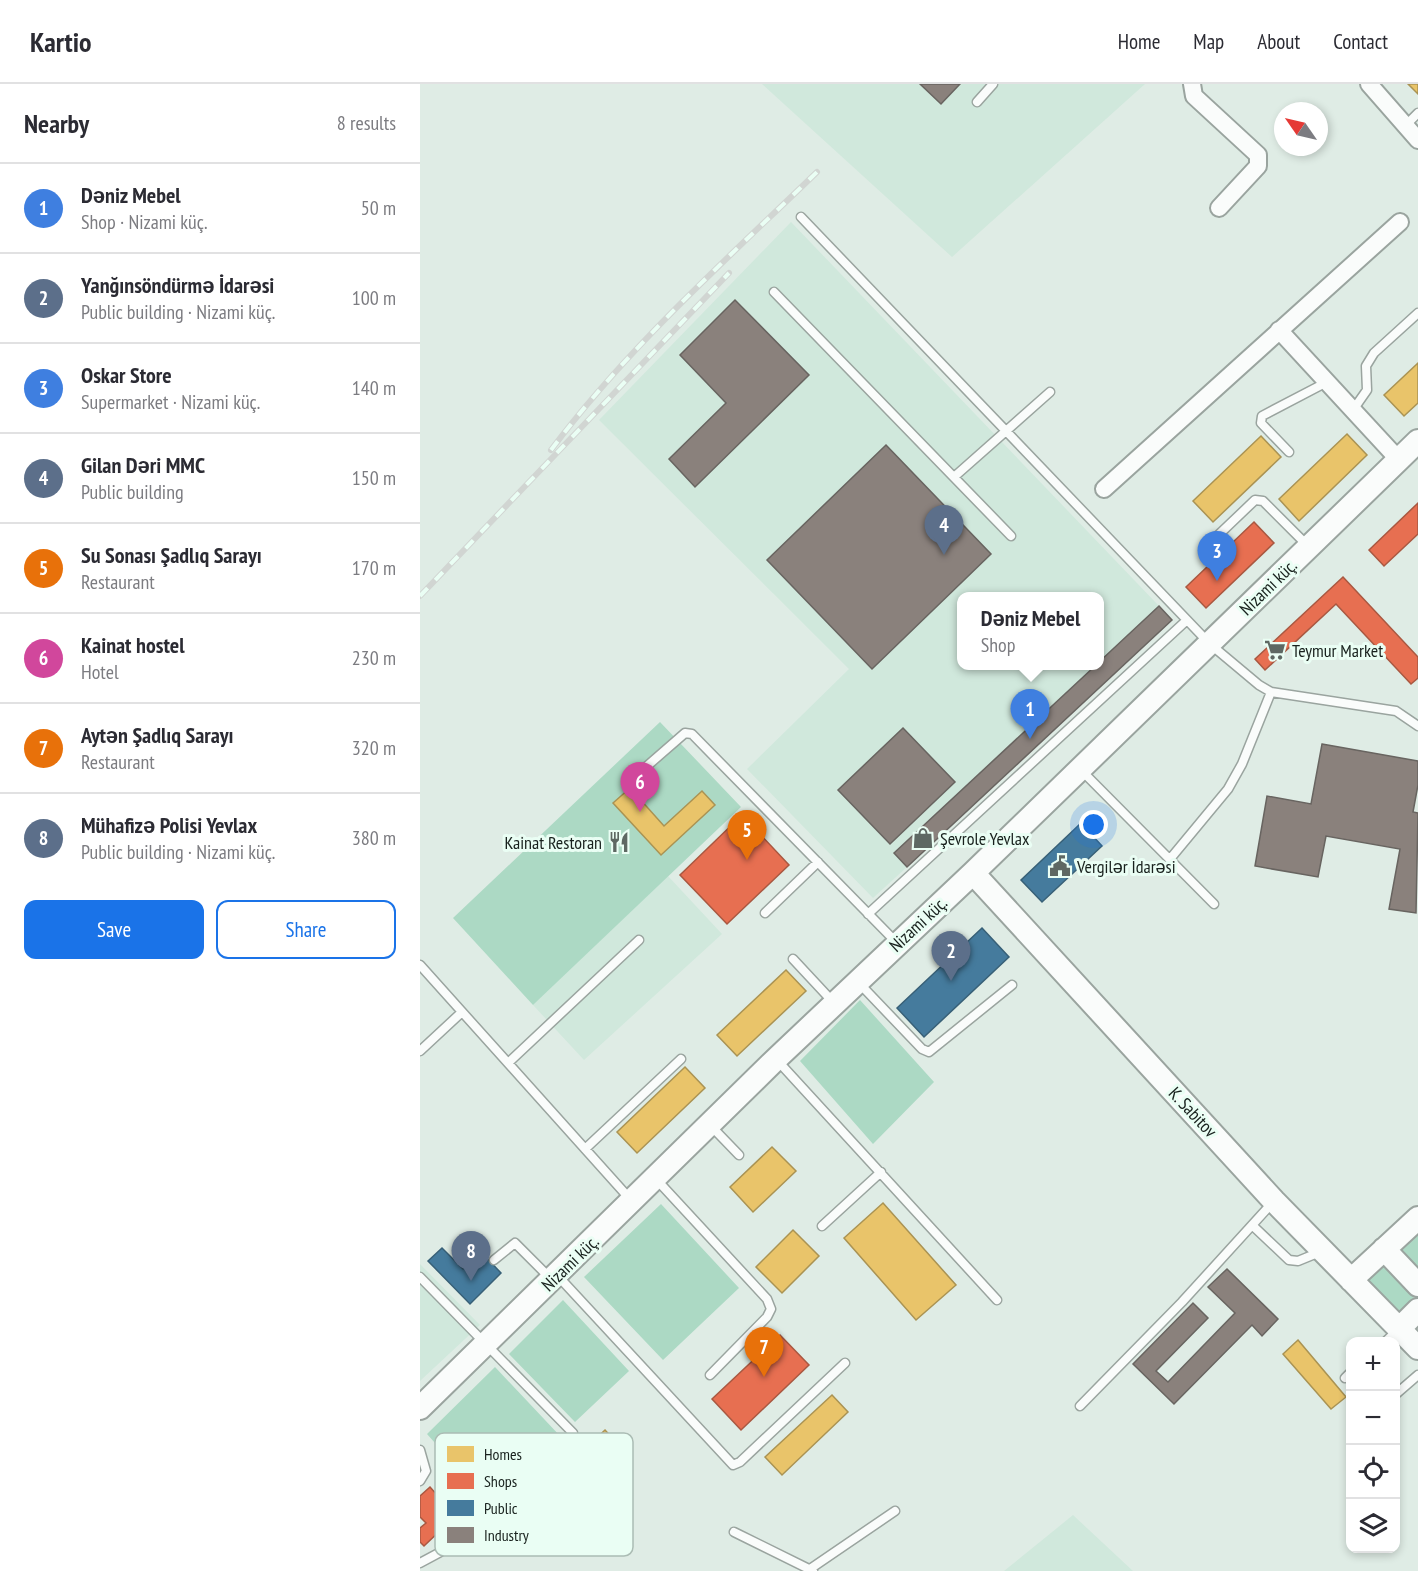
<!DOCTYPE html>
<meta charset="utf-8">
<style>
:root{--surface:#fff;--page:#f7f7f7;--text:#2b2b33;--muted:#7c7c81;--line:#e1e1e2;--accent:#1a73e8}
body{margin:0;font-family:"PT Sans Narrow",sans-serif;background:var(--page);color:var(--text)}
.controls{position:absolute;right:18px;bottom:18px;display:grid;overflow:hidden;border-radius:12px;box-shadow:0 3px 9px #0003}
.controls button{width:54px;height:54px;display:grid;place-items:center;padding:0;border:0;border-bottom:2px solid var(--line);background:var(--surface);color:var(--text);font:30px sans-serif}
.compass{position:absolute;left:854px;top:18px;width:54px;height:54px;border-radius:50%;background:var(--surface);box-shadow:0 3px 9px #0003;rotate:304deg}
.you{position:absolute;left:674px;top:741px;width:21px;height:21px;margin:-15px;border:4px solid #fff;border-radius:50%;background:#1a73e8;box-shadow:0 0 0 9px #1a73e833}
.badge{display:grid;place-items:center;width:39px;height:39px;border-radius:50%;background:var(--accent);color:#fff;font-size:20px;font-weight:700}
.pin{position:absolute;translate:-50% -50px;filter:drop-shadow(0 2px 3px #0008)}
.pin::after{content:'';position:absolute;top:32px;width:21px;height:18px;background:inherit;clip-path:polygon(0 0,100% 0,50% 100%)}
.popup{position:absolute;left:537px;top:508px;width:147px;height:78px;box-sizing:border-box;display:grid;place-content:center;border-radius:12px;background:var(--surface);filter:drop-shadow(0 2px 4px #0005);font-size:20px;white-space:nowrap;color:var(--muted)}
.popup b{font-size:22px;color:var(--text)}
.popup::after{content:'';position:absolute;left:50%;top:100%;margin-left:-12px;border:12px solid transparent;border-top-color:var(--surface)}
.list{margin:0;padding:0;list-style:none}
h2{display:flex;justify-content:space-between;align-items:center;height:78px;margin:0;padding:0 24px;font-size:26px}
h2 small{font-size:20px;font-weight:400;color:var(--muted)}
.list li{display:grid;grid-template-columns:39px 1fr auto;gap:18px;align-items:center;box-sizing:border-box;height:90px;padding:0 24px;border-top:2px solid var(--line)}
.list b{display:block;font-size:22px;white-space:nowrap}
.list p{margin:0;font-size:20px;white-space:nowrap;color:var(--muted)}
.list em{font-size:20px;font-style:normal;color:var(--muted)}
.actions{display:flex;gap:12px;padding:18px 24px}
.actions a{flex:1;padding:14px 0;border:2px solid var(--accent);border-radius:12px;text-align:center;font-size:21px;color:var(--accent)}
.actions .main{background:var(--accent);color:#fff}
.icon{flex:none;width:33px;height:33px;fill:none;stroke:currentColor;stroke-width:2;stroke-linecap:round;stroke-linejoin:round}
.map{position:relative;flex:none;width:998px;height:1487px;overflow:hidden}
header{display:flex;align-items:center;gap:36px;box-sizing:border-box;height:84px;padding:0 30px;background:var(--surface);border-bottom:2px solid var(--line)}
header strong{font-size:28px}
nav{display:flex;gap:33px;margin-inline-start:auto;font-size:21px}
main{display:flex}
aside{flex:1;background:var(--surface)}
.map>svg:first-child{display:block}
.built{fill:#d0e8dc}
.green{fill:#acd9c4}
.homes{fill:#e9c46a;stroke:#aa9353;stroke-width:1.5}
.shops{fill:#e76f51;stroke:#a95841;stroke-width:1.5}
.public{fill:#457b9d;stroke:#386077;stroke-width:1.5}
.industry{fill:#8a817c;stroke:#686460;stroke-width:1.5}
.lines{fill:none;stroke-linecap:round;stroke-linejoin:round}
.lane-casing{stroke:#9aa49f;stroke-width:11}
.street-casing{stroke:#9aa49f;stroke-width:20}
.secondary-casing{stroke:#9aa49f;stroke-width:26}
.lane{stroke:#fafcfb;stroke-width:8}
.street{stroke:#fafcfb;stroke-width:16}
.secondary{stroke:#fafcfb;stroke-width:22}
.rail-casing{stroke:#d1d5d2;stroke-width:6}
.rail{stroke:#eafef4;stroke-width:4;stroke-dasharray:11;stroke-linecap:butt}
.labels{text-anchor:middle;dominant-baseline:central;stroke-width:6;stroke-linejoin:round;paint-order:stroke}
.street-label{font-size:18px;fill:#18211d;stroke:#eafef4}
.poi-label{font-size:18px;fill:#18211d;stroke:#eafef4;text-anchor:start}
.key{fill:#eafef4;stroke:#abbcb4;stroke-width:1.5}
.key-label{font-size:16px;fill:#18211d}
</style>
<header>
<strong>Kartio</strong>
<nav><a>Home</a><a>Map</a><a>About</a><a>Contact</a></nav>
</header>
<main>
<aside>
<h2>Nearby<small>8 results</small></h2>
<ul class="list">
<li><span class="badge" style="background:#3f7fe0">1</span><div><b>Dəniz Mebel</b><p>Shop · Nizami küç.</p></div><em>50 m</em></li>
<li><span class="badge" style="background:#5c6f8a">2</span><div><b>Yanğınsöndürmə İdarəsi</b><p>Public building · Nizami küç.</p></div><em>100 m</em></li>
<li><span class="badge" style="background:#3f7fe0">3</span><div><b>Oskar Store</b><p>Supermarket · Nizami küç.</p></div><em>140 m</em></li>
<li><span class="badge" style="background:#5c6f8a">4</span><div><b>Gilan Dəri MMC</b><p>Public building</p></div><em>150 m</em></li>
<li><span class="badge" style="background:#e8710a">5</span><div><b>Su Sonası Şadlıq Sarayı</b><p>Restaurant</p></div><em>170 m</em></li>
<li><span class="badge" style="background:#d1479c">6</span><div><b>Kainat hostel</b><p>Hotel</p></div><em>230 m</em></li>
<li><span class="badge" style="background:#e8710a">7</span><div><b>Aytən Şadlıq Sarayı</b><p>Restaurant</p></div><em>320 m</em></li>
<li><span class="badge" style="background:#5c6f8a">8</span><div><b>Mühafizə Polisi Yevlax</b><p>Public building · Nizami küç.</p></div><em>380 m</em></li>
</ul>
<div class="actions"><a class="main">Save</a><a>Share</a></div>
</aside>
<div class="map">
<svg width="998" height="1487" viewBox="0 0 998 1487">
<rect width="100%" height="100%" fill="#dfece5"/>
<!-- built -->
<path class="built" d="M 342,0 L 725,0 L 532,173 Z
M 371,138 L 739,522 L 679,578 L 679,512 L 541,512 L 541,582 L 675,582 L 474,768 L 487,783 L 453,814 L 327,685 L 429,585 L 179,336 Z
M 248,792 L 302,850 L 164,976 L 113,921 Z
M 0,1180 L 60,1241 L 0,1297 Z
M 653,1431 L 713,1487 L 584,1487 L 626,1453 Z"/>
<!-- green -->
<path class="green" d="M 240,638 L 321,723 L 113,921 L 33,834 Z
M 440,916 L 514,998 L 453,1060 L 380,977 Z
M 241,1120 L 319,1204 L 243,1276 L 164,1193 Z
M 998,1150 L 998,1187 L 979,1167 Z
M 964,1181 L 995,1215 L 978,1231 L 946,1197 Z
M 143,1216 L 209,1287 L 155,1338 L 89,1270 Z
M 75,1283 L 141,1353 L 71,1422 L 7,1350 Z"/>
<!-- homes -->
<path class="homes" d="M 988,0 L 998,0 L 998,10 Z
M 998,279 L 998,319 L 984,332 L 964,311 Z
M 927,350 L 947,371 L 879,437 L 859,415 Z
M 841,352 L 861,373 L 793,438 L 773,417 Z
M 210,704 L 244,742 L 282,707 L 295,721 L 241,771 L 193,719 Z
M 366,886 L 386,907 L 317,972 L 297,951 Z
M 265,983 L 285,1004 L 217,1069 L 197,1048 Z
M 352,1063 L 376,1087 L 333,1128 L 310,1103 Z
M 463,1119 L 536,1201 L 496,1236 L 424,1154 Z
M 373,1146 L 399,1172 L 362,1209 L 336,1183 Z
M 878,1256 L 926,1313 L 911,1325 L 863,1270 Z
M 412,1311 L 428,1328 L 362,1391 L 345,1373 Z
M 185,1346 L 206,1369 L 165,1407 L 144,1384 Z"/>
<!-- shops -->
<path class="shops" d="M 998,419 L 998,450 L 964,482 L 949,466 Z
M 834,438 L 854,459 L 786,524 L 766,503 Z
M 923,493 L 998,573 L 998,594 L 991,600 L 916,520 L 845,586 L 835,575 Z
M 322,731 L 369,781 L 307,840 L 260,791 Z
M 360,1251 L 389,1281 L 321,1346 L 292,1315 Z
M 10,1403 L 25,1420 L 34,1411 L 45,1423 L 4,1462 L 0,1458 L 0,1444 L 6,1439 L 0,1433 L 0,1412 Z"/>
<!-- public -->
<path class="public" d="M 661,739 L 682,762 L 622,818 L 601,796 Z
M 562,844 L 589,873 L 504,953 L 477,924 Z
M 22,1164 L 43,1185 L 61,1168 L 81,1189 L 50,1220 L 8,1177 Z"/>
<!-- industry -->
<path class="industry" d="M 500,0 L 540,0 L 521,20 Z
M 315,216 L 389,291 L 275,403 L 249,375 L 306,319 L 260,271 Z
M 466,361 L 571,470 L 452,585 L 347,476 Z
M 739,522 L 752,536 L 487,783 L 474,769 L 675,582 L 679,582 L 679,578 Z
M 483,644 L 535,698 L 470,760 L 418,706 Z
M 902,660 L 998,677 L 998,701 L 993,728 L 998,729 L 996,829 L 969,825 L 980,765 L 906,752 L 898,793 L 835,782 L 847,712 L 891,720 Z
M 807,1185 L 858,1235 L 842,1252 L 832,1241 L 754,1320 L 713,1280 L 773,1219 L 788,1234 L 736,1287 L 748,1298 L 815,1229 L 788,1203 Z"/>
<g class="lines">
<defs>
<path id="lane" d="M 557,18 L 573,0
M 986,41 L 998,29
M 381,133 L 790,560 L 839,601 L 851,608 L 976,627 L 998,642
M 354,208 L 591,452
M 933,326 L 947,306 L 946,282 L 954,269 L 998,229
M 869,368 L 841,339 L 842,332 L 907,298
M 534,393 L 630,308
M 791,458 L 835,416 L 843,417 L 889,463
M 660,685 L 794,820
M 219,689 L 265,649 L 272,650 L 477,859
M 750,775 L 808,705 L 822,680 L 851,608
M 345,829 L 398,778
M 448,830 L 767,536
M 373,875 L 414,919
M 0,881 L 210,1115
M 438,898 L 502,965 L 509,968 L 592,901
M 0,967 L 42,928
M 356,975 L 577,1216
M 88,979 L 219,856
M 291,1042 L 319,1071
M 165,1065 L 261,975
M 236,1095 L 347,1215 L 351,1225 L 347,1233 L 290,1291
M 832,1141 L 869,1176 L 878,1177 L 900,1168
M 402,1142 L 461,1088
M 74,1176 L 95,1159 L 130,1194
M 137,1191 L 313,1381 L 320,1378 L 425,1279
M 0,1193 L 153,1349
M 965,1258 L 979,1245
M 925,1294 L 930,1289
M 976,1310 L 998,1291
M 660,1322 L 762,1218 L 854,1117
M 0,1366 L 6,1387 L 0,1397
M 314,1448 L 393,1487
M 0,1479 L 28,1464
M 390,1485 L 475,1427"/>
<path id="street" d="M 772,0 L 774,12 L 838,71 L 838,82 L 799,124
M 949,0 L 998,56
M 859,246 L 979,376
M 684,405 L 980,138"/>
<path id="secondary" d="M 553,789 L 854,1117 L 998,1264
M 964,1165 L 998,1201
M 931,1196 L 998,1134
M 979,1245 L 998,1226
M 0,1324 L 356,975 L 553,789 L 998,357"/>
</defs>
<!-- lane casing -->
<use href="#lane" class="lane-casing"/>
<!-- street casing -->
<use href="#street" class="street-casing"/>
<!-- secondary casing -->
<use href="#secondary" class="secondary-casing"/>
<!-- lane -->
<use href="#lane" class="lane"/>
<!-- street -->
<use href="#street" class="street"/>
<!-- secondary -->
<use href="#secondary" class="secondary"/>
<defs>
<path id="rail" d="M 131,366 C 209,262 305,177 397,88
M 0,512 L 309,189"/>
</defs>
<!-- rail casing -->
<use href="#rail" class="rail-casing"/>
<!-- rail -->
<use href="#rail" class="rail"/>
</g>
<!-- icons -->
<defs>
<symbol id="supermarket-bare" viewBox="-9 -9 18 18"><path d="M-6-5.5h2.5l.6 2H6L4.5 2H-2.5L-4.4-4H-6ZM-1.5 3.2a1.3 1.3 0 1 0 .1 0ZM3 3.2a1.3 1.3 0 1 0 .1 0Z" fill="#5e6863" stroke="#eafef4" stroke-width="2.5" paint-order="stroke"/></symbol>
<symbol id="shop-bare" viewBox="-9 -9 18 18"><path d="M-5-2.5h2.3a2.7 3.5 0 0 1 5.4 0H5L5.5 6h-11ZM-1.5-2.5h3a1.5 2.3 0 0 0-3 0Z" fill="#5e6863" stroke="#eafef4" stroke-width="2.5" paint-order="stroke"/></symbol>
<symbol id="restaurant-bare" viewBox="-9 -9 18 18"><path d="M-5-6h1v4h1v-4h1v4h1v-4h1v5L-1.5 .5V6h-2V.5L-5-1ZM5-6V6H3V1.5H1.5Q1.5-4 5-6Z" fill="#5e6863" stroke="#eafef4" stroke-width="2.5" paint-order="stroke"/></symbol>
<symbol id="civic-bare" viewBox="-9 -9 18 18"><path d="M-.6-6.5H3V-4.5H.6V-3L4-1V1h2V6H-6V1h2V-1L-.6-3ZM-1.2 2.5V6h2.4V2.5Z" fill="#5e6863" stroke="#eafef4" stroke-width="2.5" paint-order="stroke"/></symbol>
</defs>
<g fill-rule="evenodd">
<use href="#supermarket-bare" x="840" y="551" width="30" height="30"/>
<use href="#shop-bare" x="488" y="739" width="30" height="30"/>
<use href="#restaurant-bare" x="184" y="743" width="30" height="30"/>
<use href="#civic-bare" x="625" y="767" width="30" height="30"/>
</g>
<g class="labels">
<!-- street labels -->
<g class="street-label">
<text transform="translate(848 503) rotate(-44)">Nizami küç.</text>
<text transform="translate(498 840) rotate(-43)">Nizami küç.</text>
<text transform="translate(773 1028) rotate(47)">K. Sabitov</text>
<text transform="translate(150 1179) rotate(-44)">Nizami küç.</text>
</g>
<!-- poi labels -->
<g class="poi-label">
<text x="872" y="566">Teymur Market</text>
<text x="520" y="754">Şevrole Yevlax</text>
<text x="182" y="758" text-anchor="end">Kainat Restoran</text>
<text x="657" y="782">Vergilər İdarəsi</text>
</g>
</g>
<!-- legend -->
<rect x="15" y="1349" width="198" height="123" rx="9" class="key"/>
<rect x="27" y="1362" width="27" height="16" fill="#e9c46a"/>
<rect x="27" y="1389" width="27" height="16" fill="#e76f51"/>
<rect x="27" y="1416" width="27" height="16" fill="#457b9d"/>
<rect x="27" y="1443" width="27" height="16" fill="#8a817c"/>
<g class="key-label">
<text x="64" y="1376">Homes</text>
<text x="64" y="1403">Shops</text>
<text x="64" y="1430">Public</text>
<text x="64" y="1457">Industry</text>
</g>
</svg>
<div class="controls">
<button>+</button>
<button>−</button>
<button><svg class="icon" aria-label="locate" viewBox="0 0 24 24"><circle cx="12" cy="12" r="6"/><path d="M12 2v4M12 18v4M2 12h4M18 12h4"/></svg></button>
<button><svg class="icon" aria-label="layers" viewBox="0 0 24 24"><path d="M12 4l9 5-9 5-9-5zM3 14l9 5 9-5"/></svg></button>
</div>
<svg class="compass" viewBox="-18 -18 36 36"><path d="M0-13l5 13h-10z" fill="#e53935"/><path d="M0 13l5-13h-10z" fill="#7c7c81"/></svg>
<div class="you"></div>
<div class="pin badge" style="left:610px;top:655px;background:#3f7fe0">1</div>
<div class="popup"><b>Dəniz Mebel</b>Shop</div>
<div class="pin badge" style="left:531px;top:897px;background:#5c6f8a">2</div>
<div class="pin badge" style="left:797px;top:497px;background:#3f7fe0">3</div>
<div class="pin badge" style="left:524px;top:471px;background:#5c6f8a">4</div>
<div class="pin badge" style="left:327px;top:776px;background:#e8710a">5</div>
<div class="pin badge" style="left:220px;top:728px;background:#d1479c">6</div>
<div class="pin badge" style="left:344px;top:1293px;background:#e8710a">7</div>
<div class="pin badge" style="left:51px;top:1197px;background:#5c6f8a">8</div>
</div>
</main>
